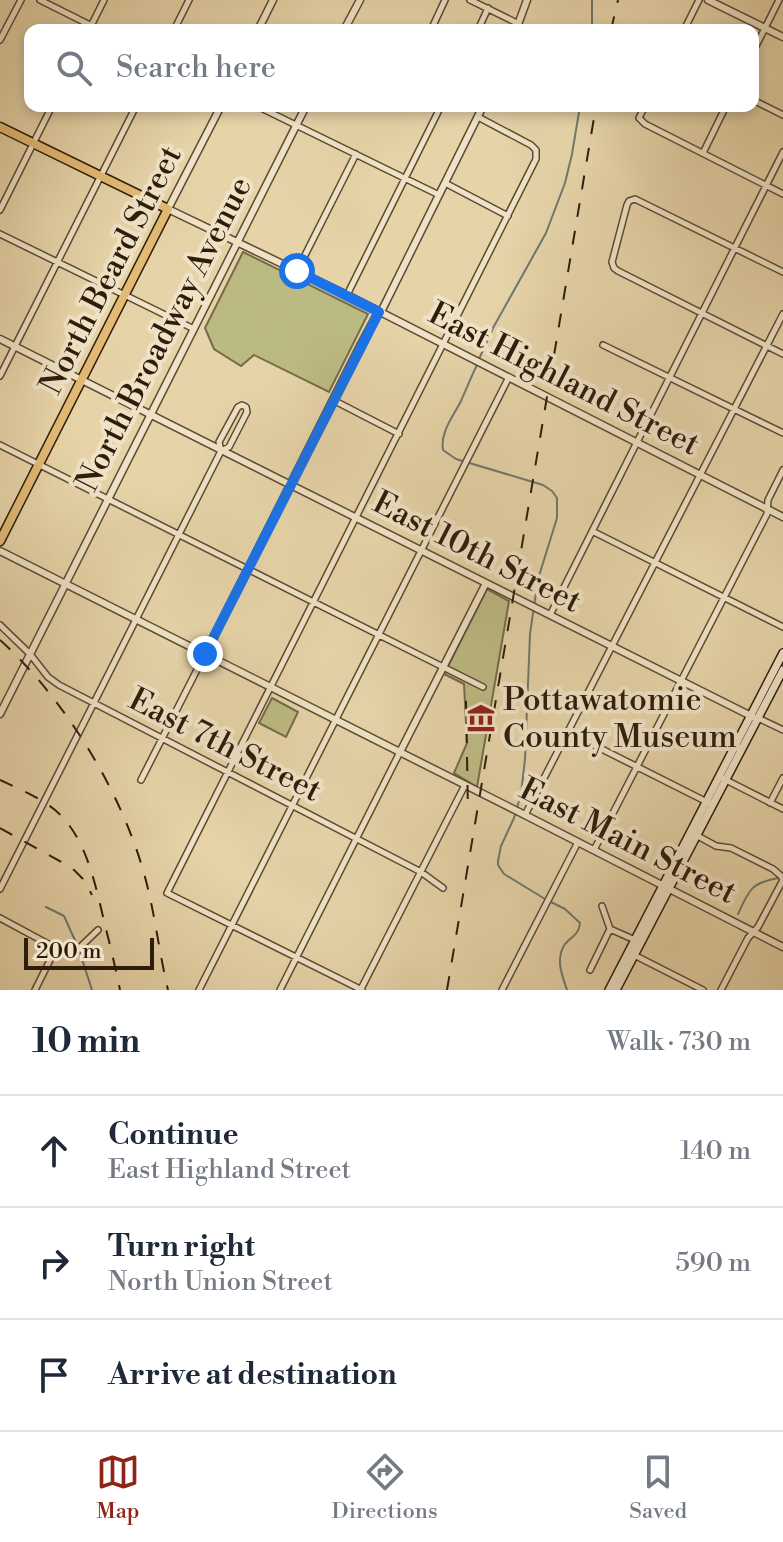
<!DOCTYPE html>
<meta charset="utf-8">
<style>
:root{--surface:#fff;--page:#f2f2f3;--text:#1f2937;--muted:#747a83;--line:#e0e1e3;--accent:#8f2418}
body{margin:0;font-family:"Libre Bodoni",serif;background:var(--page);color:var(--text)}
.scale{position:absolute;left:24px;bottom:20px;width:130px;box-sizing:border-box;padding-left:8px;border:4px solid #2e1d0b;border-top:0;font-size:22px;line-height:28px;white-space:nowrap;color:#2e1d0b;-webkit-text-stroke:6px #efe2c6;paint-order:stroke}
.stop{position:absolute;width:24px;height:24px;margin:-18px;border:6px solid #1a73e8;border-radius:50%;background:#fff}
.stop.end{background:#1a73e8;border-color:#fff;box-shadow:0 2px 8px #0008}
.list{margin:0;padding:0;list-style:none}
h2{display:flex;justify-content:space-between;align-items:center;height:104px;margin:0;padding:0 32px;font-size:34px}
h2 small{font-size:26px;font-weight:400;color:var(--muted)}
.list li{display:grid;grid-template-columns:52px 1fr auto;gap:24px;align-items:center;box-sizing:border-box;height:112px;padding:0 32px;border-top:2px solid var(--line)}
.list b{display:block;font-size:30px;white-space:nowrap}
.list p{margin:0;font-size:26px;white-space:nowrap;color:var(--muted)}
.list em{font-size:26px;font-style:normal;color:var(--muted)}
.icon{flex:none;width:44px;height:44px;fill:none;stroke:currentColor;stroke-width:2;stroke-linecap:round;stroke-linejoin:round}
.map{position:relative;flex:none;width:783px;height:990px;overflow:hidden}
.search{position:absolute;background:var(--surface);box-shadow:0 4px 12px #0003;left:24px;right:24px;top:24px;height:88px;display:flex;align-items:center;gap:20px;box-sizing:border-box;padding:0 28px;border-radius:16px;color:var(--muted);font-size:30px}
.sheet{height:440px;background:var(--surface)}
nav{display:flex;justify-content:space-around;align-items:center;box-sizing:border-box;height:112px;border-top:2px solid var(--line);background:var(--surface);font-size:22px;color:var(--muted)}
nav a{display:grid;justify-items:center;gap:4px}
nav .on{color:var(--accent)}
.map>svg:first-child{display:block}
.green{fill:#bcba83;stroke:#756c47;stroke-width:2}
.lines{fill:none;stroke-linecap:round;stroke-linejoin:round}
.stream{stroke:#6e796f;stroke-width:2}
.minor-casing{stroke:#5c4a32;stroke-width:8}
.tertiary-casing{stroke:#5c4a32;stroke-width:9}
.secondary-casing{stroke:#2e1d0b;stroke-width:10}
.primary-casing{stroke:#2e1d0b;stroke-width:11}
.minor{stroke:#efe2c6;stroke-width:5}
.tertiary{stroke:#efe2c6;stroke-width:6}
.secondary{stroke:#efe2c6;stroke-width:7}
.primary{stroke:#e3ba74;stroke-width:8}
.rail{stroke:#2e1d0b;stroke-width:2;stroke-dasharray:14 14;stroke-linecap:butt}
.route{stroke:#1a73e8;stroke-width:10}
.labels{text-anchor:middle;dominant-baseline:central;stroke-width:8;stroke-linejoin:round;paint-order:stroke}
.street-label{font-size:32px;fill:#2e1d0b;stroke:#efe2c6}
.poi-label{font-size:32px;fill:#2e1d0b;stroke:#efe2c6;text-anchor:start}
</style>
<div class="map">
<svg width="783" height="990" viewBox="0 0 783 990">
<rect width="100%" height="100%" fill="#e6d3a8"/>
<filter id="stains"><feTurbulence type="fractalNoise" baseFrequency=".0025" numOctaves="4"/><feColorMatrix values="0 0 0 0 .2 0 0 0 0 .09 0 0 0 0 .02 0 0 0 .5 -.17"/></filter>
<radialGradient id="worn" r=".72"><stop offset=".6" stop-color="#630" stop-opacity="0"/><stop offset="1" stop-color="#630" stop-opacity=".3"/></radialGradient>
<!-- green -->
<path class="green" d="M 243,252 L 368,314 L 329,392 L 254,355 L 241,366 L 214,349 L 205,328 Z
M 487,589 L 509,601 L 477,787 L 454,773 L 467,743 L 464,684 L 444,674 Z
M 272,698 L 298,712 L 286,737 L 259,723 Z"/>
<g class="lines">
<!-- stream -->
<path class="stream" d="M 592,30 L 592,0
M 479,359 L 493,328 L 546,233 L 565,183 L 572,154 L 580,106
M 477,365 C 471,377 466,390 461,401 C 453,417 440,432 443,450 L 456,459 L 543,485 L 552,491 L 557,498 L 557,518 L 538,579 L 530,634 L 525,759 L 521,794 L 514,818 L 501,846 L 498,861 L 498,865 L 504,874 L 545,899
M 551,902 L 565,909 L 580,923 C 579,935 572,936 565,944 C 555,959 562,975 567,990
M 46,907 L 64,916 L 78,947
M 738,914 C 749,890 751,883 778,878
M 80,953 L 92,990"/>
<defs>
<path id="minor" d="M 40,0 L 100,30
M 470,0 L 517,23
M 89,30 L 104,0
M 174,30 L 189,0
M 431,30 L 445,0
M 478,30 L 488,8
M 684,30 L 699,0
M 0,40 L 21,0
M 753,52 L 779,0
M 753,100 L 783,115
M 257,106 L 439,195
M 645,106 L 639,118 L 645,124 L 783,194
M 703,153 L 726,106
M 445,183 L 508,216
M 0,210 L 52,106
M 0,234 L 194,329
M 297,271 L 356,154
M 783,272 L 635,199 L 629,201 L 627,205 L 612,262 L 614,268 L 618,271 L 783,354
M 347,295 L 441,106
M 603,345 L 783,433
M 0,376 L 136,106
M 333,400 L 399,434
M 0,445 L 483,687
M 592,531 L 783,627
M 550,615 L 783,152
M 0,625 L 30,654 L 48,677 L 59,685 L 421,872 L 443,888
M 758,718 L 783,730
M 568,732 L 709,803
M 720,777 L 783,809
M 141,780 L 205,654
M 770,803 L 783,778
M 525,815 L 783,314
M 696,835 L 716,846 L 731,848 L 773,869 L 781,876 L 783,880 L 758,927 L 748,938 L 721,990
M 594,850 L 767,514 L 768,500 L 783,470
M 0,889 L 221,451 L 229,447 L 247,412 L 246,407 L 242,405 L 238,407 L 219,442 L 221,451
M 602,906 L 610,929 L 635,940
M 0,918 L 63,952 L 75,952 L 98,930
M 636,953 L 636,956 L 703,990
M 590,970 L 610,929
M 361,989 L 465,785
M 35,990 L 56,948
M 199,990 L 509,377
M 280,990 L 400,752
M 362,990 L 167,893 L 536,159 L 536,150 L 531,145 L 478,117
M 502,990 L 578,842"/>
<path id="tertiary" d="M 708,0 L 783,37
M 258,30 L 273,0
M 344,30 L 360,0
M 516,30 L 527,0
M 221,106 L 168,209 L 347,295 L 783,517
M 0,339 L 755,718
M 0,551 L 525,815 L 783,947
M 205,654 L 361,344 L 376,316 L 383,308 L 483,106
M 0,714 L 306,106
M 400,752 L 486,583"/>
<path id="secondary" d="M 609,990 L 783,653
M 616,990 L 783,670"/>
<path id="primary" d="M 0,127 L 168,209 L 0,541"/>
</defs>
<!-- minor casing -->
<use href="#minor" class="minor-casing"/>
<!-- tertiary casing -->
<use href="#tertiary" class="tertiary-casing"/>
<!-- secondary casing -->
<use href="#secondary" class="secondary-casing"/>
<!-- primary casing -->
<use href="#primary" class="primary-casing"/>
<!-- minor -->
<use href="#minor" class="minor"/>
<!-- tertiary -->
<use href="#tertiary" class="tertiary"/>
<!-- secondary -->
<use href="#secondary" class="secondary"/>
<!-- primary -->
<use href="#primary" class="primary"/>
<!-- rail -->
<path class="rail" d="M 611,30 L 618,0
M 0,640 C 65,699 122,792 145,877 C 155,914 159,952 168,990
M 466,701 L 468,812
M 0,780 C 19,789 39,797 55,810 C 88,838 96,889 106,929 C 111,949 116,970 120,990
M 0,828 L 72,868 L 83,879 L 92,895
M 447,990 L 596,106"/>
</g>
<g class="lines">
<!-- route -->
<path class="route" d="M 205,654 L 379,312 L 297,271"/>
</g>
<!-- icons -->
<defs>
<symbol id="museum-bare" viewBox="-9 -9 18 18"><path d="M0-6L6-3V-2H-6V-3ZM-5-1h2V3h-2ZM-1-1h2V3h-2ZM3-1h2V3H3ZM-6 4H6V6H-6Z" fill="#8f2418" stroke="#efe2c6" stroke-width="2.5" paint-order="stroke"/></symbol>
</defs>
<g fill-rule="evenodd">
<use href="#museum-bare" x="461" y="698" width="40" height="40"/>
</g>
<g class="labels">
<!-- street labels -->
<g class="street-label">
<text transform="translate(111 270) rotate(-63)">North Beard Street</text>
<text transform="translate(164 334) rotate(-63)">North Broadway Avenue</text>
<text transform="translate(564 379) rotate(27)">East Highland Street</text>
<text transform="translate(477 552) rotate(27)">East 10th Street</text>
<text transform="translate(225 745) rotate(27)">East 7th Street</text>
<text transform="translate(628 841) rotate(27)">East Main Street</text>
</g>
<!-- poi labels -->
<g class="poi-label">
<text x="503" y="700">Pottawatomie<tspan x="503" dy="37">County Museum</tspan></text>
</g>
</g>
<rect width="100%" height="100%" filter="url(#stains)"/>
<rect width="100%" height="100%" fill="url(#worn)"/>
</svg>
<div class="scale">200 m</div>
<div class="stop" style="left:297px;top:271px"></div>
<div class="stop end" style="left:205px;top:654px"></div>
<div class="search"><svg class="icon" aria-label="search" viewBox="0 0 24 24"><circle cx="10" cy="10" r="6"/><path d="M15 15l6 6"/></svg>Search here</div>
</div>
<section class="sheet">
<h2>10 min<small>Walk · 730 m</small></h2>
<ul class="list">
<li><svg class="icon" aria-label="ahead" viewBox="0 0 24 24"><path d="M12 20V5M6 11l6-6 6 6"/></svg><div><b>Continue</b><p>East Highland Street</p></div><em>140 m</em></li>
<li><svg class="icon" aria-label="right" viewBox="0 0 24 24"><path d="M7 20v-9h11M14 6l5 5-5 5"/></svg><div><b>Turn right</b><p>North Union Street</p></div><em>590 m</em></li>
<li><svg class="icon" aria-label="arrive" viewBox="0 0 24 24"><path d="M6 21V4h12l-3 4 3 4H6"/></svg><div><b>Arrive at destination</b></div></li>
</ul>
</section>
<nav>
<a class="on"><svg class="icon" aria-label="map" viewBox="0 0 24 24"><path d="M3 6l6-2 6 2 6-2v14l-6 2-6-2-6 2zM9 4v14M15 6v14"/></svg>Map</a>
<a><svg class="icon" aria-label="directions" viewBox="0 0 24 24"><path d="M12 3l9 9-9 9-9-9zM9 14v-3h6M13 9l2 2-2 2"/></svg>Directions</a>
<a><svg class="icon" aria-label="saved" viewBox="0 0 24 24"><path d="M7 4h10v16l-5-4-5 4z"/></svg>Saved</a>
</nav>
